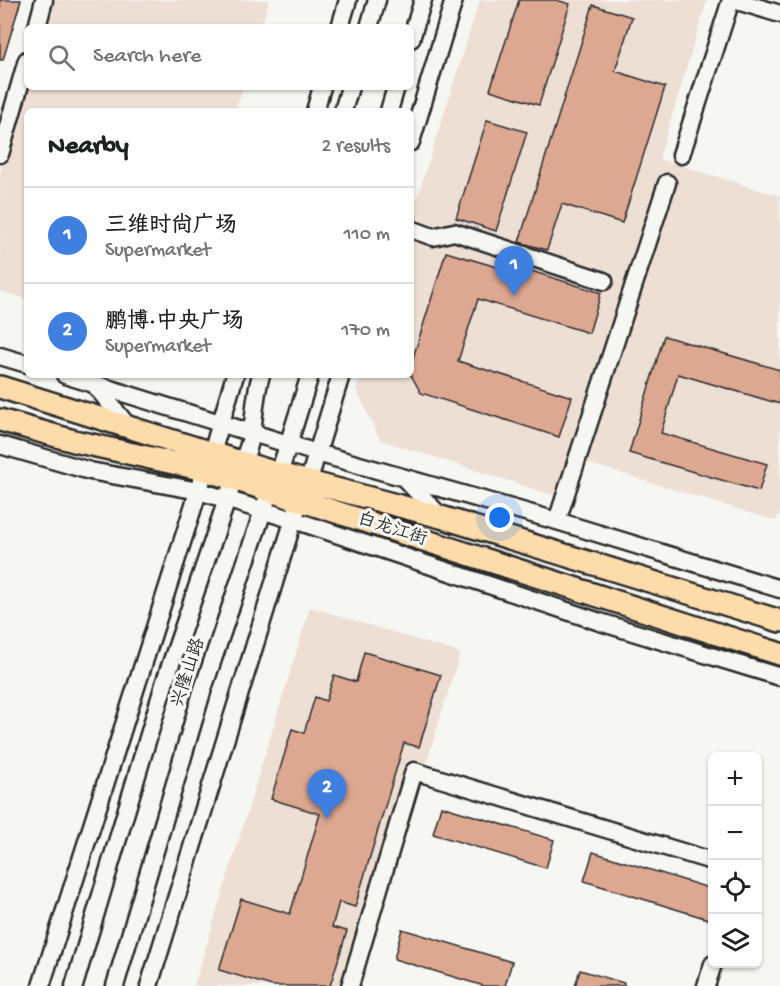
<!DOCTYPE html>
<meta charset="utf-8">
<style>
:root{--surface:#fff;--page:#f6f6f6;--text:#202124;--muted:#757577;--line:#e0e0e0;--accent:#2b2b2b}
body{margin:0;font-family:"Gochi Hand","LXGW WenKai TC",sans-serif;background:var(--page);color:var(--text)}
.controls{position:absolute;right:18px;bottom:18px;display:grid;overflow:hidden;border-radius:9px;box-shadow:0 2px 4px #0004}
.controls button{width:54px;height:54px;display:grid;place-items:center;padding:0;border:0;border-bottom:2px solid var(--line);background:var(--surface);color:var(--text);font:30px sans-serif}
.you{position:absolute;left:500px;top:518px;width:21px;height:21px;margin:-15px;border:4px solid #fff;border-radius:50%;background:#1a73e8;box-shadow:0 0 0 9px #1a73e833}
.badge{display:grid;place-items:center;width:39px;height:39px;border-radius:50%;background:var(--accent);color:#fff;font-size:20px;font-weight:700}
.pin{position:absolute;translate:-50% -50px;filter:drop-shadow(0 2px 3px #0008)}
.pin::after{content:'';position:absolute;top:32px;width:21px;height:18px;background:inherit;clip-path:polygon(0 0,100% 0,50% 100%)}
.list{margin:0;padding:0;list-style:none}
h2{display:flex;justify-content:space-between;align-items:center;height:78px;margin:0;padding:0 24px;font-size:26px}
h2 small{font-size:20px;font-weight:400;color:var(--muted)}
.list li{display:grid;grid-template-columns:39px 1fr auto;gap:18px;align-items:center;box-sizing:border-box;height:96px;padding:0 24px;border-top:2px solid var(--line)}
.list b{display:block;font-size:22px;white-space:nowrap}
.list p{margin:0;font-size:20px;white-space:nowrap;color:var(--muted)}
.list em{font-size:20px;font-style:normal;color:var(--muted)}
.icon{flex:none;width:33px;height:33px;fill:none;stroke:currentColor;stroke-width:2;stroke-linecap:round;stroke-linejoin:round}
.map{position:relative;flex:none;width:780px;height:986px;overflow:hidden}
.search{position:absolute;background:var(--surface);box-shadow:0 2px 4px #0004;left:24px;top:24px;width:390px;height:66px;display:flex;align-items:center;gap:15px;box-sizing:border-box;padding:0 21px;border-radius:9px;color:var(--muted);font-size:22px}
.panel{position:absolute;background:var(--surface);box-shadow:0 2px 4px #0004;left:24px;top:108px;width:390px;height:270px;border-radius:9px}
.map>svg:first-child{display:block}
.built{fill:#eedfd5}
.building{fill:#dda892;stroke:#2b2b2b;stroke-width:1.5}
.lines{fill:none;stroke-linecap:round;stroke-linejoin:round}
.minor-casing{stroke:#2b2b2b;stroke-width:21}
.major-casing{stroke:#2b2b2b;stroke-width:26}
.minor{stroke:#f6f6f2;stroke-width:16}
.major{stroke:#fddcac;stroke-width:21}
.labels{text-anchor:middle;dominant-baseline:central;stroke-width:6;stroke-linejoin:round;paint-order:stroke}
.street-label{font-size:18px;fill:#2b2b2b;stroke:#f6f6f2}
</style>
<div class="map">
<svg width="780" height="986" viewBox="0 0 780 986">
<rect width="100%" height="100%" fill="#f6f6f2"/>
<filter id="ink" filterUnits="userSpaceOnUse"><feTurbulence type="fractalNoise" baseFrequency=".0167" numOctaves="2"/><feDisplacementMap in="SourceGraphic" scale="12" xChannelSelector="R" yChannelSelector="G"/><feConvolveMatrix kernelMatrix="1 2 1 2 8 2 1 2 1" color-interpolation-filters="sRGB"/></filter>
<g filter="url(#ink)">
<!-- built -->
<path class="built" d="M 51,0 L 269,0 L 261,27 L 43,27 Z
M 480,0 L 707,0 L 659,159 L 780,196 L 780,515 L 778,515 L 776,521 L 568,457 L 556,496 L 380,440 L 356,389 L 361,375 L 411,375 L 411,217 Z
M 27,82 L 27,87 L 243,87 L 235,111 L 27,111 L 27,299 L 0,291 L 0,173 Z
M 310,607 L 460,653 L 359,986 L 194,986 Z"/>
<!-- building -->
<path class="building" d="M 0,0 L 21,0 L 3,60 L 0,60 Z
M 519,0 L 556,0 L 570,4 L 539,105 L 490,90 Z
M 593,5 L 632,17 L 615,71 L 665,87 L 622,223 L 562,204 L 547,250 L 519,242 Z
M 487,120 L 527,132 L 496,231 L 456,218 Z
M 446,252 L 507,270 L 509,264 L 601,293 L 589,333 L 478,299 L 458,361 L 572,397 L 559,437 L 421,393 L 411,375 L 411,364 Z
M 664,336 L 780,370 L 780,404 L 678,374 L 661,433 L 767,464 L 759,491 L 629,453 Z
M 364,652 L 441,675 L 419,747 L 404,743 L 355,907 L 339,902 L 332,927 L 347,931 L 330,986 L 272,986 L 219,970 L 241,899 L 290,914 L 320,814 L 271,799 L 292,729 L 304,733 L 315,697 L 326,701 L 334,675 L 356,682 Z
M 441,806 L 554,840 L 546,868 L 433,834 Z
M 593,852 L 712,889 L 712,904 L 708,919 L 584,881 Z
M 402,929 L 512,962 L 505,986 L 484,986 L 394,959 Z
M 580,970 L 624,983 L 624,986 L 575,986 Z"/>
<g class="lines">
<defs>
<path id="minor" d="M 734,0 L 780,14
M 37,27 L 44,0
M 340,27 L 348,0
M 369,27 L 377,0
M 411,39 L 423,0
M 315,111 L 322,87
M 343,111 L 350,87
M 389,111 L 396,87
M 411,142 L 454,0
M 0,154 L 27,60
M 681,155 L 731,0
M 411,229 L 433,237 L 454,232 L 604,281
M 0,356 L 27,364
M 65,375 L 317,453 L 557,521 L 780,589
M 94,384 L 127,425
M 0,445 L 90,471 L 199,491 L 294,520 L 600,622 L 780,677
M 404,478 L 441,517
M 557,521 L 667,183
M 41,986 L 205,470 L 212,453 L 235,375
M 74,986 L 165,681 L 234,479 C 242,464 250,448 252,431 C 255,411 255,394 261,375
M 115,986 L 202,692 L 270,490 L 279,474 L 310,375
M 149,986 L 300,499 L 308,483 L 341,375
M 350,986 L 414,771 L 712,861
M 706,986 L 713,964"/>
<path id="major" d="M 0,387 L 279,474 L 441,517 L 780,621
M 0,420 L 74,441 L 205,470 L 780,654"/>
</defs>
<!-- minor casing -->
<use href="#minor" class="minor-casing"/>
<!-- major casing -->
<use href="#major" class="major-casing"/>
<!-- minor -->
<use href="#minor" class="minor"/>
<!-- major -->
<use href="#major" class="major"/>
</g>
</g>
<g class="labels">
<!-- street labels -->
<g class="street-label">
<text transform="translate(392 530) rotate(18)">白龙江街</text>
<text transform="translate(189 673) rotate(-72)">兴隆山路</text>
</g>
</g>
</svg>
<div class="controls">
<button>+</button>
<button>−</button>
<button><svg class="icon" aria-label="locate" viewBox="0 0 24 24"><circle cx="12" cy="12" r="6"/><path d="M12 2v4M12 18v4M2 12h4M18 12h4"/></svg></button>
<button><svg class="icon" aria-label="layers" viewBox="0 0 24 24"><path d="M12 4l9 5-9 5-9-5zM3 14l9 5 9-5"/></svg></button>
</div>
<div class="you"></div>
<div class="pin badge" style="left:514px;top:296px;background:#3f7fe0">1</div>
<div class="pin badge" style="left:327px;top:819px;background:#3f7fe0">2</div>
<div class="search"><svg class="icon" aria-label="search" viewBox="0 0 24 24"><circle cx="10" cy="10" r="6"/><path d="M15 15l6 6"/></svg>Search here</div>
<section class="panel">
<h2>Nearby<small>2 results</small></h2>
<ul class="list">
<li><span class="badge" style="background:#3f7fe0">1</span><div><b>三维时尚广场</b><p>Supermarket</p></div><em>110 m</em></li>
<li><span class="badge" style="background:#3f7fe0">2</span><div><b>鹏博·中央广场</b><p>Supermarket</p></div><em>170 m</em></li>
</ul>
</section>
</div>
